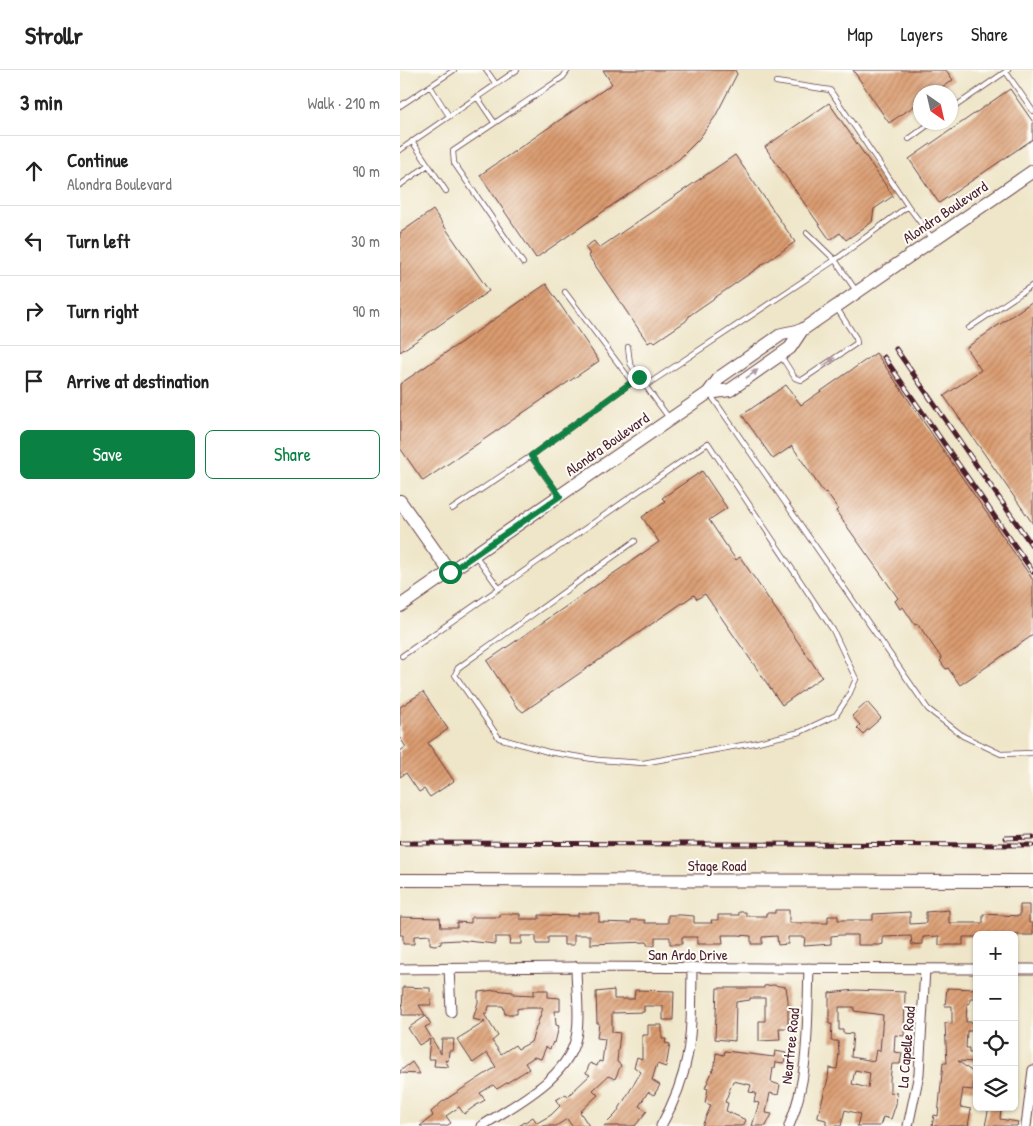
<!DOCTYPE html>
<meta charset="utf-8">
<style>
:root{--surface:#fff;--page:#f2f2f2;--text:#222;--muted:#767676;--line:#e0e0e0;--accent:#0b8043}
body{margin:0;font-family:"Patrick Hand",sans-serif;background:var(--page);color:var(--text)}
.controls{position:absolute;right:15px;bottom:15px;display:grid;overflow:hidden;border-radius:8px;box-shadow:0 1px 4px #0004}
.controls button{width:45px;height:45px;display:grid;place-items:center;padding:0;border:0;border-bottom:1px solid var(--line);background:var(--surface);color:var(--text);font:25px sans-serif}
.compass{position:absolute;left:513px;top:15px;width:45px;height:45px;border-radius:50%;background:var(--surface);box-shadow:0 1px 4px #0004;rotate:146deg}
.stop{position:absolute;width:15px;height:15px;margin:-11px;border:4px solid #0b8043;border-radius:50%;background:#fff}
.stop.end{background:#0b8043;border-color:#fff;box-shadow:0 1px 5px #0008}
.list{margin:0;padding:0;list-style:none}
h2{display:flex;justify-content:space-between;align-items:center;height:65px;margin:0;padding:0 20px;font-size:21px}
h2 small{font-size:16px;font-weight:400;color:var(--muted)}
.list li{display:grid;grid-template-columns:32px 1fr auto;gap:15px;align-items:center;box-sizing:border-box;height:70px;padding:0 20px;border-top:1px solid var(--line)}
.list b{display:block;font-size:19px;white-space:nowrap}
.list p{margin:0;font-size:16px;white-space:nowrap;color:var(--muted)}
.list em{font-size:16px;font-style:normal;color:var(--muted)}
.actions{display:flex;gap:10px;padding:15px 20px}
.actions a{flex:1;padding:11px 0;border:1px solid var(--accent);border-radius:8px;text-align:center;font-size:18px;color:var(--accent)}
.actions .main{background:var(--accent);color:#fff}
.icon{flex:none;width:28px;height:28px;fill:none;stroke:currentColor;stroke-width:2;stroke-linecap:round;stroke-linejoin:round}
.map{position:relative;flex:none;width:633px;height:1056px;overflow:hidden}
header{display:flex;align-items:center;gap:30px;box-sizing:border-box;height:70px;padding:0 25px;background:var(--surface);border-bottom:1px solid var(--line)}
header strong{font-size:24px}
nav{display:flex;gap:28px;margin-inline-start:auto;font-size:18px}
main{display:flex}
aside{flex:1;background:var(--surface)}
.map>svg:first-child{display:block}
.building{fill:url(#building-hatch);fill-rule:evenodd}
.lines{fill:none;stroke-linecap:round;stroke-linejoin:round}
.lane-casing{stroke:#633d43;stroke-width:6}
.street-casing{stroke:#633d43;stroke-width:11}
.secondary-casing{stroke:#633d43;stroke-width:14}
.lane{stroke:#fff;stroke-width:4.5}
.street{stroke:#fff;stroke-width:9}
.secondary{stroke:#fff;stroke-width:12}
.rail-casing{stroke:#4a1f2b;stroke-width:5}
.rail{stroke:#fdfcf7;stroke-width:3;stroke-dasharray:9;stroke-linecap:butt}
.oneway{fill:#ae9aa0}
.route{stroke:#0b8043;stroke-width:6}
.labels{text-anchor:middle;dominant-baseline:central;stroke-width:4;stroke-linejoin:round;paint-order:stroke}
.street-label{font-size:15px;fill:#4a1f2b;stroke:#fdfcf7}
</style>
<header>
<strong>Strollr</strong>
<nav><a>Map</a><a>Layers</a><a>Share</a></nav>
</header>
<main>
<aside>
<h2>3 min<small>Walk · 210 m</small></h2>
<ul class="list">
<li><svg class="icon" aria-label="ahead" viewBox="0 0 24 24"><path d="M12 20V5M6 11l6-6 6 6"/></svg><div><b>Continue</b><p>Alondra Boulevard</p></div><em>90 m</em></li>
<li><svg class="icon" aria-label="left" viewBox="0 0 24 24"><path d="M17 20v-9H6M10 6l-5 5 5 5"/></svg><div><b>Turn left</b></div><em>30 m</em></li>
<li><svg class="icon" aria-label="right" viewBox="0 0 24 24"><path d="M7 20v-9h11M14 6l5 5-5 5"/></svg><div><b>Turn right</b></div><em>90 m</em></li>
<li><svg class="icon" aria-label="arrive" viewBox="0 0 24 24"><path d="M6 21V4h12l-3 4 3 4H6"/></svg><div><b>Arrive at destination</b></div></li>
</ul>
<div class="actions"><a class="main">Save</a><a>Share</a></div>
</aside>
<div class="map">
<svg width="633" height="1056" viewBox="0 0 633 1056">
<defs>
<pattern id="building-hatch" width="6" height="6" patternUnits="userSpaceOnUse" patternTransform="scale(1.25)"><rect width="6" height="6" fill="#da9b6f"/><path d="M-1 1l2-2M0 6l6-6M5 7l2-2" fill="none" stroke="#b37e5b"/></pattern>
</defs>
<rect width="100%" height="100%" fill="#fdfcf7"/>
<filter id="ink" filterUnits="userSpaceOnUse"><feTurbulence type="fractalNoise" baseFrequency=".02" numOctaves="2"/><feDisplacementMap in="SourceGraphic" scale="10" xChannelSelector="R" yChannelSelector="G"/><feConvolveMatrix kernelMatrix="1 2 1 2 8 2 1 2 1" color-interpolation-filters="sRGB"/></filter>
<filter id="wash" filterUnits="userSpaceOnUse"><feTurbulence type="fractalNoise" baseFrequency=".0096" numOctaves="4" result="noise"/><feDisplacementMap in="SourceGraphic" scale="20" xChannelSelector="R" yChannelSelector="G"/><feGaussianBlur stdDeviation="1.12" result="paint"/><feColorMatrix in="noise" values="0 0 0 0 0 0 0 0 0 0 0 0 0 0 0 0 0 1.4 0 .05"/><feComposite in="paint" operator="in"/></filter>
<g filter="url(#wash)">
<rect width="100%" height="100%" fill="#efe6c9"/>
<g id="blocks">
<!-- building -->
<path class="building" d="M 203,0 L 335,0 L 337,4 L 315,47 L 298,70 L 279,89 L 136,188 L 80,105 L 212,14 Z
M 453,0 L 546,0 L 553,10 L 534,22 L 520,22 L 520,32 L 489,53 Z
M 610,19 L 633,52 L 633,69 L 539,133 L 509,89 Z
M 429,33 L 493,126 L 474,139 L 472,152 L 446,170 L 440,163 L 430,170 L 365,77 Z
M 335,85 L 395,172 L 290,245 L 286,251 L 255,272 L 253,270 L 248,273 L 188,185 L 190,184 L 185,177 L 194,171 L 199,178 Z
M 33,140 L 89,221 L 0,282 L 0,163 Z
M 146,214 L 199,291 L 23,411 L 0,378 L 0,314 Z
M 633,231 L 633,454 L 544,326 L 581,300 L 566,278 Z
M 476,283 L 633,510 L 633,565 L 560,615 L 548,598 L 546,599 L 540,591 L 542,589 L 518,554 L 515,555 L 503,537 L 500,539 L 495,531 L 498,528 L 436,441 L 438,439 L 426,422 L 424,423 L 392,376 L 373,389 L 342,345 L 386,315 L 401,335 Z
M 302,401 L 327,438 L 309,450 L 336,490 L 340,487 L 422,607 L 382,635 L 305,524 L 297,529 L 294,525 L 123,642 L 116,636 L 87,591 L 259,472 L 242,447 L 265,431 L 262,428 Z
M 23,622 L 48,659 L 28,673 L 54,711 L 30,727 L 24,719 L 19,722 L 6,703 L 0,707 L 0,681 L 6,677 L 0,668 L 0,637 Z
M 467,632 L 481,648 L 463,664 L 457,658 L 460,655 L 452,646 Z
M 620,835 L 629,835 L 629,853 L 633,853 L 633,865 L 577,865 L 577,867 L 563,867 L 563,875 L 539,875 L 539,866 L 523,867 L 523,874 L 512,875 L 511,866 L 483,867 L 483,874 L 480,875 L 458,875 L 458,865 L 440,865 L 431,866 L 431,874 L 404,876 L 405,867 L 388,867 L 388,874 L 378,875 L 377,866 L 362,867 L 362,874 L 351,874 L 351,866 L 338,865 L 322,865 L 323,874 L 297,874 L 297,867 L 282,867 L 282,874 L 270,874 L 270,867 L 255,867 L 255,875 L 247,875 L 247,872 L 190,874 L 190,865 L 174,865 L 174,875 L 164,875 L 164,867 L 148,867 L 148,874 L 136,874 L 136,866 L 121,866 L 121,874 L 109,874 L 110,867 L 95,867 L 95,874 L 59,870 L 41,871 L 41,874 L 34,875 L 30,874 L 30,865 L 14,866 L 14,874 L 3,874 L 3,865 L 0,865 L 0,847 L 40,848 L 41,857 L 57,857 L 57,852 L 71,853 L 71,847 L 100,847 L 100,844 L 120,844 L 120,849 L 139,849 L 139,845 L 178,846 L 178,843 L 199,843 L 199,852 L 231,853 L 231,850 L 245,850 L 245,853 L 268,853 L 268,845 L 281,845 L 294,846 L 294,853 L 312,853 L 311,850 L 318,850 L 318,845 L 339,845 L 339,842 L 346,842 L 346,846 L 366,846 L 366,843 L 375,843 L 375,840 L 389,840 L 389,853 L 428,853 L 428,846 L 438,846 L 438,850 L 473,850 L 473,844 L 510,842 L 510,854 L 526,853 L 526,842 L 549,840 L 549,853 L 583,853 L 583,844 L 620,846 Z
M 373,915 L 386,917 L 388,930 L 388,958 L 379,958 L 380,970 L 359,971 L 359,951 L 365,951 L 365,928 L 350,928 L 350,930 L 336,932 L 335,971 L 315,969 L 317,918 L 364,918 L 364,916 Z
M 3,917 L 30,918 L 31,935 L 19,935 L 25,945 L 2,945 Z
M 547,918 L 577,919 L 577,928 L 570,928 L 570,933 L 567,934 L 566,952 L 572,952 L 572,961 L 567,961 L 566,978 L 569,978 L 569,983 L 575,983 L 575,992 L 558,991 L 574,1003 L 573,1020 L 563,1019 L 560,1037 L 571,1039 L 568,1056 L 532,1056 L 534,1045 L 538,1046 L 543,993 L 547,993 L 545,953 L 552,954 L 552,936 L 545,936 Z
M 95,920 L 113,922 L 113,924 L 134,925 L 134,920 L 148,920 L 148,927 L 160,928 L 160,941 L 155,941 L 156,955 L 159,956 L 155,973 L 153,972 L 150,979 L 146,977 L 141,989 L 134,987 L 125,993 L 129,999 L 97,1019 L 93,1015 L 80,1023 L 85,1030 L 75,1036 L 64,1044 L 59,1037 L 46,1046 L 51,1053 L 46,1056 L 20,1056 L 33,1046 L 31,1042 L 42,1032 L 96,997 L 87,983 L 73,993 L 57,969 L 85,952 L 73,949 L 78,932 L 78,922 ZM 89,936 L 103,936 L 105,944 L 117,944 L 117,939 L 121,938 L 143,938 L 131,972 L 118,979 L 115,975 L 101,984 L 92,971 L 98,966 L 84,944 L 87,944 Z
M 214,920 L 214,929 L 234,929 L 235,920 L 274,921 L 273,950 L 263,950 L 263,936 L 244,936 L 244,942 L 212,943 L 212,962 L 220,963 L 217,992 L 221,995 L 215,1009 L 208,1006 L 193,1020 L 198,1025 L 180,1042 L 189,1056 L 172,1056 L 167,1049 L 156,1056 L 119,1056 L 133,1047 L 137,1053 L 151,1045 L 160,1036 L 156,1030 L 166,1024 L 168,1026 L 190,1005 L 186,1003 L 190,993 L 197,996 L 199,991 L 202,992 L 205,969 L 197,968 L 199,953 L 197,953 L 196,922 Z
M 455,920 L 505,922 L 504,966 L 495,965 L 494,982 L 502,983 L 500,994 L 492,994 L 490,1009 L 490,1022 L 497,1023 L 496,1034 L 491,1049 L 483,1047 L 480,1056 L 457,1056 L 460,1044 L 445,1040 L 441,1056 L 426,1056 L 426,1050 L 418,1048 L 418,1045 L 428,1009 L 429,998 L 437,999 L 439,983 L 438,971 L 431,971 L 432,954 L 429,954 L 429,923 ZM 439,937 L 454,937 L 454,941 L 483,945 L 480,981 L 476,980 L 474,991 L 451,987 L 453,964 L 443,963 L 443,960 L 439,960 ZM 455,1000 L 470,1003 L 468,1018 L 452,1014 Z
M 26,946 L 31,954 L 25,957 L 41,984 L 42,969 L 54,969 L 53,981 L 49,981 L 48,991 L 45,990 L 49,997 L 34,996 L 35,989 L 28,989 L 30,969 L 19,975 L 8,958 Z
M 248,955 L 262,955 L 262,969 L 266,969 L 265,973 L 270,974 L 266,997 L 257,994 L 252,1010 L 260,1015 L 254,1025 L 248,1022 L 239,1036 L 247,1041 L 235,1056 L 204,1056 L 216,1044 L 241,1002 L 234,997 L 237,987 L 242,989 L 242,965 L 248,965 Z
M 325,981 L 374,987 L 375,981 L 386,983 L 384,993 L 376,992 L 375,998 L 373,998 L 371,1012 L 380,1015 L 378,1025 L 370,1023 L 366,1043 L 372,1044 L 366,1056 L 352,1056 L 359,1033 L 354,1032 L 356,1023 L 349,1022 L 351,1015 L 333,1011 L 325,1032 L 328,1033 L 326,1041 L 346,1050 L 343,1056 L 302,1056 L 311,1035 L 305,1033 L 308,1019 L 305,1018 L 315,995 L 316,983 L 324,985 Z
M 12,992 L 20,1004 L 0,1003 L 0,1001 Z
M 589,1037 L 601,1038 L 600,1049 L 618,1052 L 617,1056 L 585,1056 Z"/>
</g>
</g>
<g filter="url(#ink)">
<use href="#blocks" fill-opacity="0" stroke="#633d43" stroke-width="1"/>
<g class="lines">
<defs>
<path id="lane" d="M 86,0 L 96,14
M 606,2 L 633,41
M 376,12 L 430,20 L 508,136 L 435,190 L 407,163
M 30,16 L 49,46
M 77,27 L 94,52
M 0,36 L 54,0
M 550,40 L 608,0
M 509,69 L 532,52
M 12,71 L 46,121
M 0,80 L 117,0
M 0,115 L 28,95
M 508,136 L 532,168
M 123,193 L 54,93 L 53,81 L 163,7 L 168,0
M 165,222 L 232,312
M 569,258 L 633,215
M 228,277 L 230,293 L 239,307
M 381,286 L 395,308 L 402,310 L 457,273 L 456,268 L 436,237
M 245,316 L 435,190 L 457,222
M 310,324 L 528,639 L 563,666 L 601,684 L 633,683
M 158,424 L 131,386 L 239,307 L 269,348
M 52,439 L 131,386
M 75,485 L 99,518
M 2,586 L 308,373 L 433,560 L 456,609 L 448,627 L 436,645 L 400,662 L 354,673 L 243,693 L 199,690 L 148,682 L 99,668 L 55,605 L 58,598 L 235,471"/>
<path id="street" d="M 49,898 L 51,942
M 0,899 L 176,897 L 577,899
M 614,899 L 633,899
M 82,1056 C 116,1033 171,1008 177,962 C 180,941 176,918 176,897
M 261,1056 C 294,997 291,962 292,897
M 389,1056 C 410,1007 407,950 409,898
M 508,1056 L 519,1004 L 525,899
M 626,1056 L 633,1000"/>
<path id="secondary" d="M 308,323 L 330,320 L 390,278 L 402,260 L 633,101
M 0,431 L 50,502
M 0,536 L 308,323 L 320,307 L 382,264 L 402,260
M 0,810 L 633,811"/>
</defs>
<!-- lane casing -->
<use href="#lane" class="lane-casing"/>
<!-- street casing -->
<use href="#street" class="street-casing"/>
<!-- secondary casing -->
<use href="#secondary" class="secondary-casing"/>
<!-- lane -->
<use href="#lane" class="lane"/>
<!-- street -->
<use href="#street" class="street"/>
<!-- secondary -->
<use href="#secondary" class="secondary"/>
<defs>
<path id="rail" d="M 496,279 L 633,477
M 484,287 L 633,502
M 605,768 L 633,767
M 0,773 L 633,775"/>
</defs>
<!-- rail casing -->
<use href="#rail" class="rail-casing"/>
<!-- rail -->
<use href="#rail" class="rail"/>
</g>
<!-- one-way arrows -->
<defs><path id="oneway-solid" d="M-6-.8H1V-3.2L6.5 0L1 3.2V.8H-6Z" transform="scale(1.25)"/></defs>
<g class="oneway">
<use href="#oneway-solid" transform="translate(429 292) rotate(-35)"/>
<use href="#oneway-solid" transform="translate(352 304) rotate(-35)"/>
</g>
</g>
<g class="lines" filter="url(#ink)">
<!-- route -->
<path class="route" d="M 50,502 L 160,426 L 131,386 L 239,307"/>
</g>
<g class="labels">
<!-- street labels -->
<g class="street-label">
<text transform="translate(545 142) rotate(-34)">Alondra Boulevard</text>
<text transform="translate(207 374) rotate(-35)">Alondra Boulevard</text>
<text x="317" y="795">Stage Road</text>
<text x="288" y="884">San Ardo Drive</text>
<text transform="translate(390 976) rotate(-84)">Neartree Road</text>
<text transform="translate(506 977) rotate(-85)">La Capelle Road</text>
</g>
</g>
</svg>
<div class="controls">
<button>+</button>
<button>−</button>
<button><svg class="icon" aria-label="locate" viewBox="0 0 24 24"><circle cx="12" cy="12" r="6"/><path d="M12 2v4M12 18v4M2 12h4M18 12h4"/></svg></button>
<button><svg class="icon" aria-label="layers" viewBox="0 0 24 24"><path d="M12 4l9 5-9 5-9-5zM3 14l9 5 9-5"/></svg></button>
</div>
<svg class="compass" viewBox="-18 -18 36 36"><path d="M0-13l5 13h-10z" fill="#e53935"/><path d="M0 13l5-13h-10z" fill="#767676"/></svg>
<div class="stop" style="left:50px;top:502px"></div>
<div class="stop end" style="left:239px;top:307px"></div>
</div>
</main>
